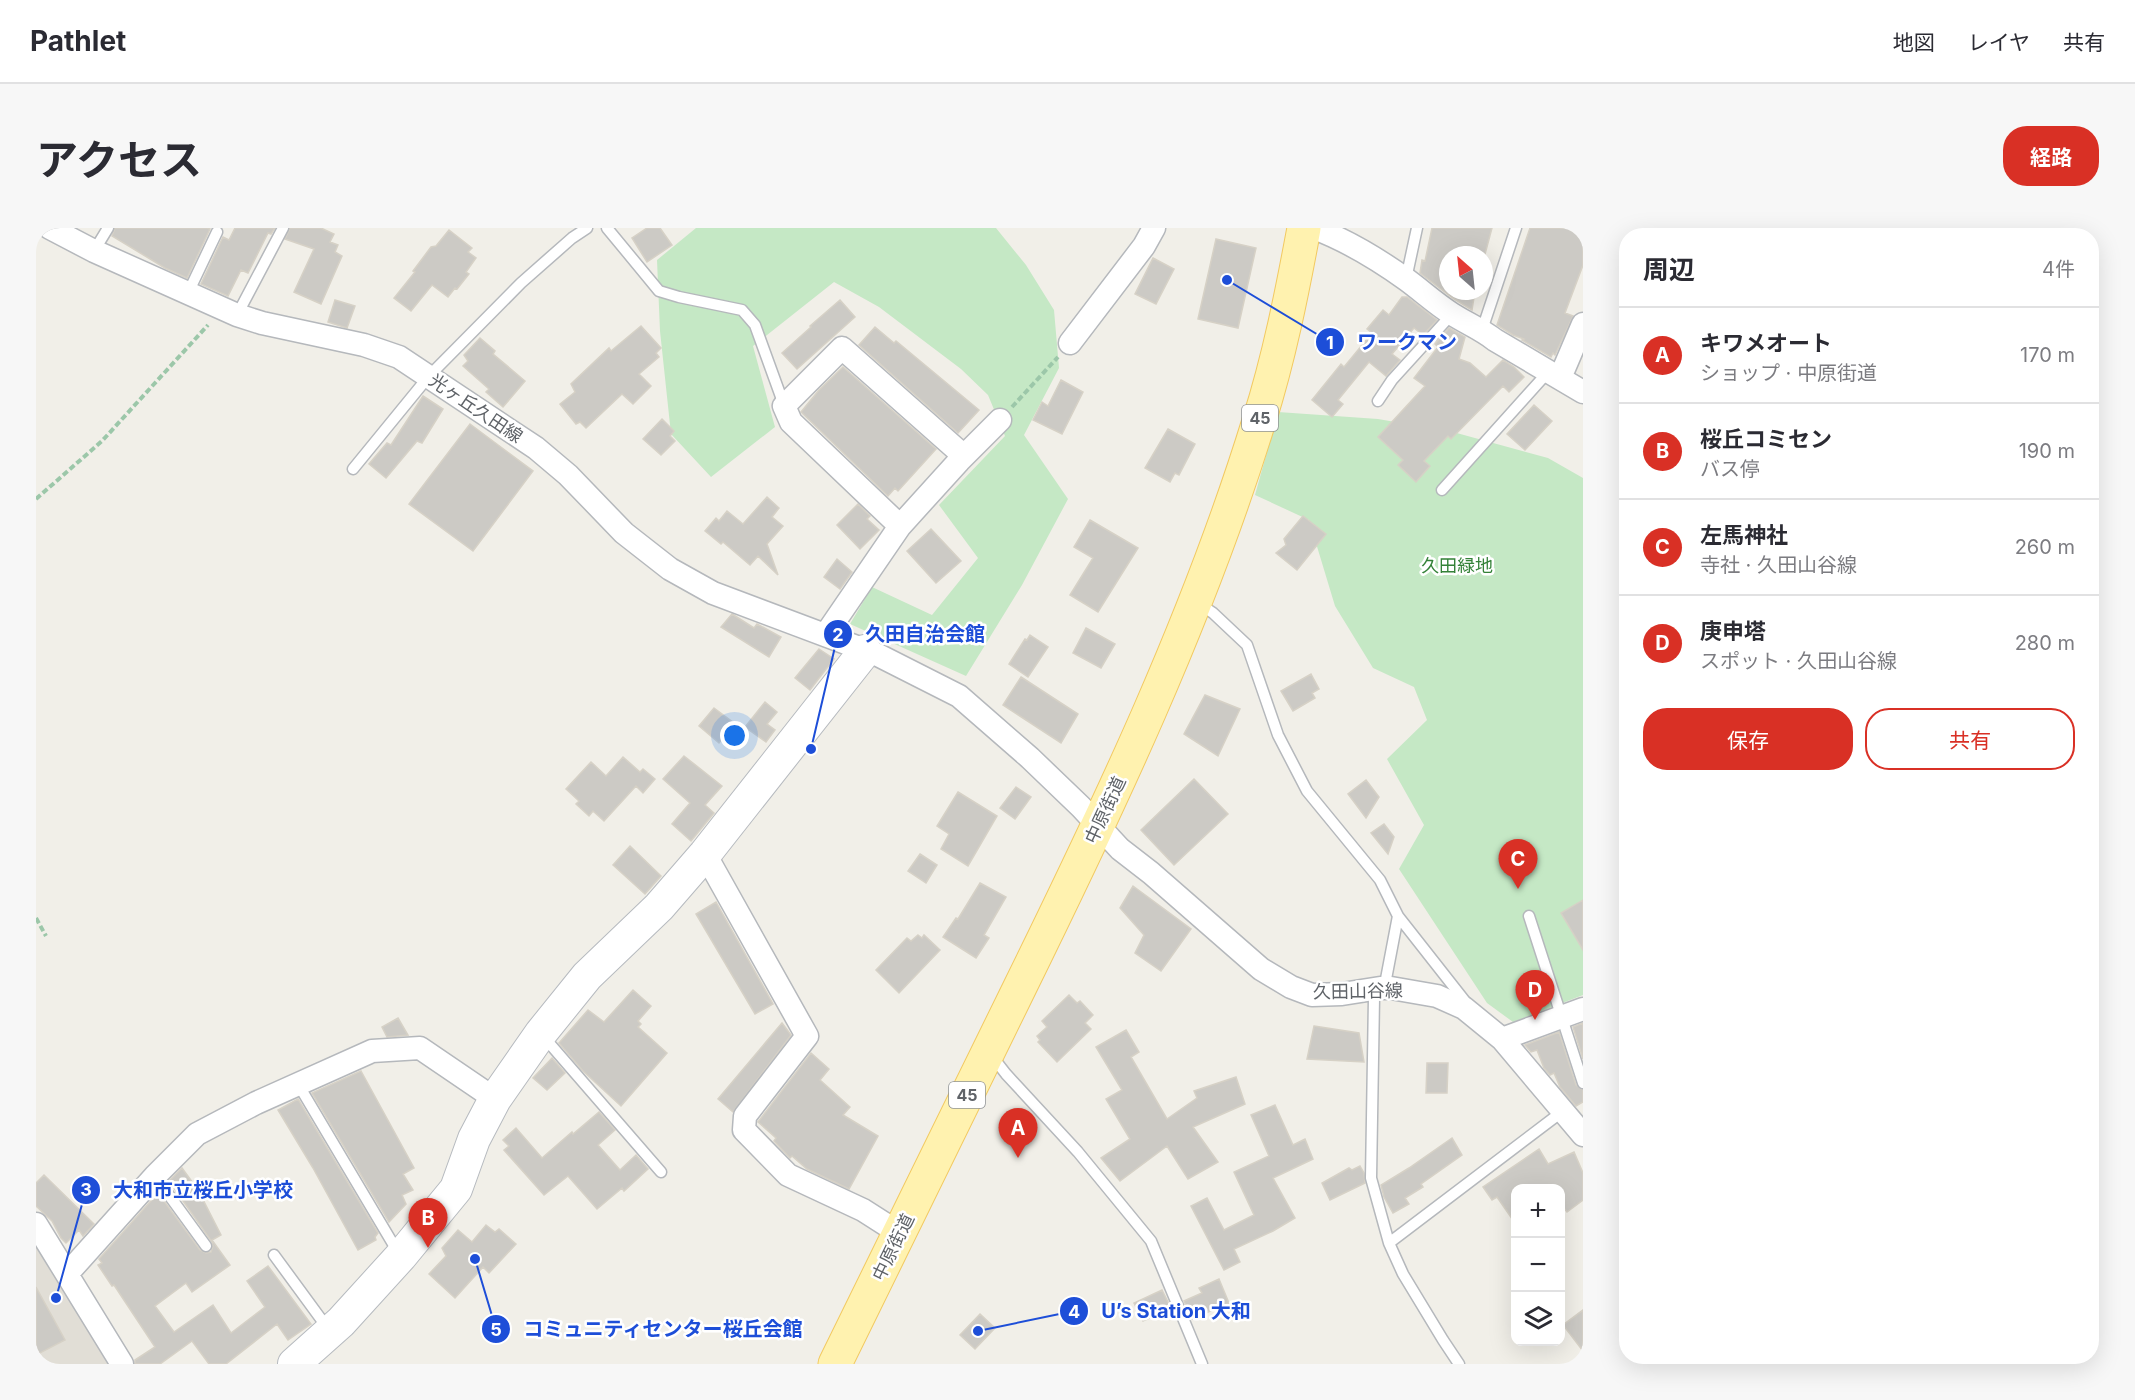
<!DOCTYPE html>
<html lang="ja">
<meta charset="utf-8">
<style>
:root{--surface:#fff;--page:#f7f7f7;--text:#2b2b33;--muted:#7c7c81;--line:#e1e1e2;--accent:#d93025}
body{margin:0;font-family:Inter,"Noto Sans JP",sans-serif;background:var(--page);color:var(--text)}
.controls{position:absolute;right:18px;bottom:18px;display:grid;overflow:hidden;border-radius:12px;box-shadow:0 6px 24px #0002}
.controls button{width:54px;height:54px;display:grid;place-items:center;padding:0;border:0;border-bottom:2px solid var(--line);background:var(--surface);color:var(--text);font:30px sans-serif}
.compass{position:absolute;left:1403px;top:18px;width:54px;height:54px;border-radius:50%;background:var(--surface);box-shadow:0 6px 24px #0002;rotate:333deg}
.you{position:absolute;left:699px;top:508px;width:21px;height:21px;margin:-15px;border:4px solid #fff;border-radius:50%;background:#1a73e8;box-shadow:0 0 0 9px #1a73e833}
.badge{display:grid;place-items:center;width:39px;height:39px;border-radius:50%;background:var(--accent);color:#fff;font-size:20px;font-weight:700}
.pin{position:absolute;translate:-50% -50px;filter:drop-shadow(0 2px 3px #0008)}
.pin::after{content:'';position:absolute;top:32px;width:21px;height:18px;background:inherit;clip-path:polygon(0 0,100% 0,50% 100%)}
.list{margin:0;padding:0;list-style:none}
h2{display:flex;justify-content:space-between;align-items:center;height:78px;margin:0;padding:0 24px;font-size:26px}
h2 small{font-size:20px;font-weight:400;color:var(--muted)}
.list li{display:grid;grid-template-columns:39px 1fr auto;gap:18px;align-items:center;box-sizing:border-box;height:96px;padding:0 24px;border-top:2px solid var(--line)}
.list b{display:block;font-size:22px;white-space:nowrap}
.list p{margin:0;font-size:20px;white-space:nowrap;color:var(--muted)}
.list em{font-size:20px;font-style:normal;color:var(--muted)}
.actions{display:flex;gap:12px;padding:18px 24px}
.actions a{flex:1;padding:14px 0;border:2px solid var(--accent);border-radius:24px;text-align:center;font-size:21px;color:var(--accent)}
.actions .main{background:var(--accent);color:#fff}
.icon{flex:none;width:33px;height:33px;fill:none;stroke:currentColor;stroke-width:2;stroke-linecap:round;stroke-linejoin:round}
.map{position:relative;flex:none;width:1547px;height:1136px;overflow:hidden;border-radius:24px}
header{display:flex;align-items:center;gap:36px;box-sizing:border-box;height:84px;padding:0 30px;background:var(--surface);border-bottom:2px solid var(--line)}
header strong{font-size:28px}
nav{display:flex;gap:33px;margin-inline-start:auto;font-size:21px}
.intro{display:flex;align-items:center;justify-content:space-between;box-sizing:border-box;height:144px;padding:0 36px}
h1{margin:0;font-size:42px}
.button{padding:15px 27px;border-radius:24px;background:var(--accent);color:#fff;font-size:21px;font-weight:700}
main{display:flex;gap:36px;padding:0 36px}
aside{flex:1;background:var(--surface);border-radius:24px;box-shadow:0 6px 24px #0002}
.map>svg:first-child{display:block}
.education{fill:#e1ded6}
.green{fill:#c5e8c5}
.building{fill:#cccac5;stroke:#d6d1c6;stroke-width:1.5}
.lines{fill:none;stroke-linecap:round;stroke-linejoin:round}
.lane-casing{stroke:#b5b8bc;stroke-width:13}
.street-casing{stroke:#b5b8bc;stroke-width:25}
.secondary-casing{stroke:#b6babf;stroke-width:34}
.primary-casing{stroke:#f2c960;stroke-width:35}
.path{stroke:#9cc7a9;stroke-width:4;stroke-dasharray:6 3;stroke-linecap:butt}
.lane{stroke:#fff;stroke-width:10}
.street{stroke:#fff;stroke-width:22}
.secondary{stroke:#fff;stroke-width:32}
.primary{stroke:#fff2af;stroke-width:33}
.labels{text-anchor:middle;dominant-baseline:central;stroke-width:5;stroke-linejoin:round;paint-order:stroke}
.shield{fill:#fff;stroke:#8f9295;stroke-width:1.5}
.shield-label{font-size:16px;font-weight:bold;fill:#5f6368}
.street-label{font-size:18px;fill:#5f6368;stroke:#fff}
.park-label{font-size:18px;fill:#348238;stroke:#fff}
.leader{fill:none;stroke:#1d4ed8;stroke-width:2}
.callout-dot{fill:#1d4ed8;stroke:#fff;stroke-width:2}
.mark-label{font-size:18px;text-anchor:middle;font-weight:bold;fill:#fff}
.callout-label{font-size:20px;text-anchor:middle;font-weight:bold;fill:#1d4ed8;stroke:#fff;stroke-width:5;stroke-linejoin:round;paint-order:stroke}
</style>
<header>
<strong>Pathlet</strong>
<nav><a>地図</a><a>レイヤ</a><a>共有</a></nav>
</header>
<div class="intro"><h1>アクセス</h1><a class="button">経路</a></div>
<main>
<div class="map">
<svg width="1547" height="1136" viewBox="0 0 1547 1136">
<rect width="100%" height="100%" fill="#f1efe8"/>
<!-- education -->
<path class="education" d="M 0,1003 L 79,1136 L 0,1136 Z"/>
<!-- green -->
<path class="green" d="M 660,0 L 960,0 L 990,37 L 1018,82 L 1023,140 L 988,207 L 1032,271 L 986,357 L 930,448 L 814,396 L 836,359 L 896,387 L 942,330 L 903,277 L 969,208 L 952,167 L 925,141 L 843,79 L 798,54 L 717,118 L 739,199 L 675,249 L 635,206 L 624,103 L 621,32 Z
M 1242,184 L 1342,191 L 1417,204 L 1512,230 L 1547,250 L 1547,767 L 1477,794 L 1451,775 L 1363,641 L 1388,597 L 1351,531 L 1391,492 L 1378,459 L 1337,440 L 1299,378 L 1273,292 L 1219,267 Z"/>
<!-- building -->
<path class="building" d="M 79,0 L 171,0 L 174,1 L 151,50 L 129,40 L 76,8 Z
M 199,0 L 239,0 L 235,6 L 232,5 L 212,45 L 205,42 L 192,68 L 165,56 L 187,9 L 193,12 Z
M 254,0 L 285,0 L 298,6 L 294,14 L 302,17 L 299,24 L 306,28 L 285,76 L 258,64 L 278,21 L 249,11 Z
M 611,0 L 624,0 L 636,17 L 611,34 L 596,10 Z
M 1396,0 L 1456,0 L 1448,30 L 1448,27 L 1412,27 L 1412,63 L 1439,63 L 1436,82 L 1418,71 L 1384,45 L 1386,32 L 1389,33 Z
M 1494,0 L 1547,0 L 1547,37 L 1529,85 L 1537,88 L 1519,127 L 1517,125 L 1515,129 L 1486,112 L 1488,111 L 1477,107 L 1461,97 Z
M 413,2 L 436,20 L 432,24 L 440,30 L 430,44 L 433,46 L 421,61 L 419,60 L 412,69 L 396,57 L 375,83 L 358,70 L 379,44 L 377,43 L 395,19 L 400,18 Z
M 1180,11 L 1220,20 L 1202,100 L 1162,91 Z
M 1117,30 L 1138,41 L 1120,76 L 1099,66 Z
M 1366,69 L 1371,69 L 1401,92 L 1387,107 L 1378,100 L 1356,126 L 1364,132 L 1350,148 L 1333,134 L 1302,172 L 1307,176 L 1296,189 L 1276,172 L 1305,136 L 1308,139 L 1336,105 L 1331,101 L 1347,82 L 1353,87 Z
M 299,72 L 319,78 L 311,100 L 292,94 Z
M 804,72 L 819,89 L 761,141 L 746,125 L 775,99 L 774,98 Z
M 605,98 L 625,120 L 620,125 L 623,129 L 603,146 L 615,158 L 597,176 L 586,166 L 550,200 L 544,194 L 540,196 L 524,176 L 539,164 L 535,156 L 573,120 L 575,123 Z
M 839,99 L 858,115 L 860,113 L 943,182 L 922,205 L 823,117 Z
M 1413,100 L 1429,109 L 1423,131 L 1434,135 L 1450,149 L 1467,132 L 1478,139 L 1488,149 L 1473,164 L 1467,158 L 1415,211 L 1412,208 L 1388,233 L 1394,238 L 1380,254 L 1362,237 L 1367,232 L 1342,209 L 1389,158 L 1378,150 L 1402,119 L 1399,116 Z
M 444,110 L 459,123 L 457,126 L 489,153 L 467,179 L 450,164 L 453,161 L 427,138 L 432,133 L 428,127 Z
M 807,139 L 900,221 L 862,263 L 859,260 L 852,268 L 765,184 L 783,162 Z
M 1025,152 L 1047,164 L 1026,206 L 997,192 L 1006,174 L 1012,178 Z
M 387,168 L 407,181 L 386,215 L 381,213 L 350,250 L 333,236 L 351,215 L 355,217 Z
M 1498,177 L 1516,193 L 1489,222 L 1471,206 Z
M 626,191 L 638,203 L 634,208 L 639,213 L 625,227 L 607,211 Z
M 434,196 L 497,243 L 437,323 L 373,276 Z
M 1132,201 L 1159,216 L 1143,247 L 1139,245 L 1134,254 L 1109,240 Z
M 731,269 L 743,280 L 736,289 L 747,298 L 731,316 L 742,347 L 722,328 L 714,337 L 687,314 L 685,316 L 669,303 L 680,290 L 683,293 L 691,283 L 707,296 Z
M 822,276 L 834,288 L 831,291 L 843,302 L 824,321 L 801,297 Z
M 1267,288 L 1290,306 L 1261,342 L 1240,325 L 1250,317 L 1248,311 Z
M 1054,292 L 1102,320 L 1062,384 L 1034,367 L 1057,330 L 1038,319 Z
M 895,301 L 925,333 L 900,355 L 871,323 Z
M 801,331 L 816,344 L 804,361 L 788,349 Z
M 696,386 L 718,400 L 721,396 L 745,409 L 733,429 L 685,399 Z
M 1050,400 L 1079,416 L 1065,440 L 1037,425 Z
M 994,407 L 1012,419 L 992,449 L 973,436 L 989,411 L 991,412 Z
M 783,421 L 798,431 L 774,462 L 759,450 Z
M 1275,446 L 1283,461 L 1276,465 L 1279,470 L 1257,483 L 1245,463 Z
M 985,449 L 1042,486 L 1025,515 L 967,477 Z
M 1169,467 L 1204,481 L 1182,528 L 1148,506 Z
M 729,474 L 741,484 L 731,496 L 739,502 L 730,514 L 709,499 Z
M 678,480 L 698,495 L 683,515 L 663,498 Z
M 648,528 L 686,558 L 669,577 L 678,585 L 655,613 L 636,596 L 654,575 L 627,551 Z
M 587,529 L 604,544 L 607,541 L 619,551 L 607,565 L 600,558 L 568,593 L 557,583 L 553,588 L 540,576 L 543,573 L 530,561 L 555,534 L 570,548 Z
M 1158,551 L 1192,586 L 1138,637 L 1105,602 Z
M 1330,552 L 1343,569 L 1330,590 L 1312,566 Z
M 980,559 L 995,569 L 979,591 L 964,580 Z
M 922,564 L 961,588 L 932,638 L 905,621 L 913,606 L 901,598 Z
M 1348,596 L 1358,609 L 1352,626 L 1335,605 Z
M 594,618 L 625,648 L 609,666 L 577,637 Z
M 884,626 L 901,637 L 890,655 L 872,643 Z
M 944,655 L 970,669 L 948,707 L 953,710 L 940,730 L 907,709 L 920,690 L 922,691 Z
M 1097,658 L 1155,701 L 1125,743 L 1099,725 L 1108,707 L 1084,680 Z
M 1547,672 L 1547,722 L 1525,685 Z
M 680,674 L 737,776 L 719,786 L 660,686 Z
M 882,707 L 886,710 L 888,707 L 904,722 L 863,765 L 840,742 L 871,710 L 875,713 Z
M 597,762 L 615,778 L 602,793 L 605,796 L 602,799 L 631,825 L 585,878 L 547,843 L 523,815 L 552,782 L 568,794 Z
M 1033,767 L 1041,775 L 1044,773 L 1057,787 L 1049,795 L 1055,801 L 1021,834 L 1002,814 L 1004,812 L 1001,808 L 1011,799 L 1006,793 Z
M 362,790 L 372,807 L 351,809 L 346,799 Z
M 746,795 L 755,807 L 697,884 L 682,871 Z
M 1547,795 L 1547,831 L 1537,799 Z
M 1278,798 L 1323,805 L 1328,834 L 1271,831 Z
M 1090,802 L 1103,824 L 1095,829 L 1131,891 L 1161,870 L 1158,863 L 1200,849 L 1209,876 L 1157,899 L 1182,934 L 1152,951 L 1131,918 L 1084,953 L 1065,930 L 1094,911 L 1070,871 L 1086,862 L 1060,819 Z
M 1523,804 L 1540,857 L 1547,862 L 1547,874 L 1540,878 L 1524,859 L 1518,845 L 1514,847 L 1508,840 L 1501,822 L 1495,824 L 1489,817 Z
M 775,825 L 793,841 L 784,852 L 814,879 L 807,887 L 842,908 L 813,961 L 771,941 L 756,928 L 754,930 L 738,913 L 740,910 L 722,894 Z
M 516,830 L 529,845 L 511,862 L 497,850 Z
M 1391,835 L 1412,835 L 1411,865 L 1390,865 Z
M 325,843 L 378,940 L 367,946 L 377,962 L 366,967 L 370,976 L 353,994 L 276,865 Z
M 262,871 L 342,1005 L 339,1009 L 340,1012 L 322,1022 L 277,940 L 242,882 Z
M 1239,877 L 1257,917 L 1269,911 L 1277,931 L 1237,950 L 1259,990 L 1237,1003 L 1198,1021 L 1204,1034 L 1188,1042 L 1155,978 L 1171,970 L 1188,1002 L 1218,987 L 1198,944 L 1233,928 L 1215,887 Z
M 563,884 L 579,902 L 562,917 L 584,942 L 600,927 L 612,941 L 588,963 L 586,960 L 561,981 L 532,948 L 508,967 L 468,922 L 473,918 L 467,912 L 480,900 L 506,930 L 536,904 L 537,906 Z
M 1416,910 L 1426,927 L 1385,956 L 1387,959 L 1369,970 L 1373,976 L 1357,985 L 1348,969 L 1345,957 L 1373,940 Z
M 1503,921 L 1512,936 L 1538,924 L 1547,945 L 1547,972 L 1531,984 L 1524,975 L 1524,960 L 1479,960 L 1479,995 L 1461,969 L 1456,972 L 1447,959 Z
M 1324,938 L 1328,945 L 1329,955 L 1294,972 L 1286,955 L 1313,940 L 1316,942 Z
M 146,940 L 162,962 L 185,1007 L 176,1012 L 194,1037 L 156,1064 L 150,1055 L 119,1078 L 138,1104 L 177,1077 L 195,1105 L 229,1079 L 211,1053 L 232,1038 L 275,1096 L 252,1112 L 241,1096 L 190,1136 L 173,1136 L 156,1113 L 124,1136 L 99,1136 L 99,1132 L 119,1119 L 78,1057 L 76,1058 L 62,1037 L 66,1035 L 63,1031 L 122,965 L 164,1022 L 170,1025 L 175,1024 L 177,1018 L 176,1014 L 133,953 Z
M 8,947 L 58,996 L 47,1008 L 43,1002 L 30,1015 L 25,1010 L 16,993 L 0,978 L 0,955 Z
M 450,997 L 459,1004 L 463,1001 L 480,1016 L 453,1045 L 447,1039 L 419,1070 L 393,1046 L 410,1028 L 406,1020 L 422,1002 L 436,1014 Z
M 1183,1051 L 1193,1075 L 1156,1091 L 1148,1073 L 1166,1065 L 1163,1060 Z
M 0,1059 L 29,1112 L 0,1127 Z
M 1126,1062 L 1135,1080 L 1107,1093 L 1098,1075 Z
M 1547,1082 L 1547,1123 L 1527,1097 Z
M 944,1086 L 959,1100 L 939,1121 L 924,1107 Z"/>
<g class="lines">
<defs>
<path id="lane" d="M 571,0 L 623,63 L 643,69 L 706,82 L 719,97 L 748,177
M 58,23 L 72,0
M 1370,51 L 1381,0
M 152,65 L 181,4
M 201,87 L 247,0
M 1446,102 L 1480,0
M 1342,173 L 1356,152 L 1416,86
M 317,241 L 393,148 L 485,55 L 536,10 L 551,0
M 1406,262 L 1513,143
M 1162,375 L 1177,385 L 1211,417 L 1242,507 L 1271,563 L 1344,652 L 1362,688 L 1432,777
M 1362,688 L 1350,751 L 1338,770 L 1335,950 L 1353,1015 L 1367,1046 L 1407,1112 L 1423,1136
M 1493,688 L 1547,855
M 507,808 L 625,944
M 956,828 L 970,846 L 1042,924 L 1115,1013 L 1166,1136
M 262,856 L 363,1026
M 119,948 L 170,1018
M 1353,1015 L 1527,883
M 238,1027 L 293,1102"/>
<path id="street" d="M 14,0 L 58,23 L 201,87 L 226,95 L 328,117 L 363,129 L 500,220 L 532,247 L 588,305 L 634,341 L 677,365 L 842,427 L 923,468 L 994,530 L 1045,579 L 1084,621 L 1115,645 L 1225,741 L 1255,759 L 1276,767 L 1306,766 L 1344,760 L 1355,760 L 1401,768 L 1428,780 L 1466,811 L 1547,907
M 1278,0 C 1310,12 1343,32 1371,52 C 1386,63 1400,76 1416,86 C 1430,95 1445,101 1459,112 L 1547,164
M 1034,115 L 1108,18 L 1118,0
M 1524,150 L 1547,96
M 864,298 L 755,194 L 748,178 L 806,120 L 928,228
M 790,406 L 864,298 L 923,233 L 964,192
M 669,626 L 771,808 L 709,888 L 708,902 L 752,947 L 827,982 L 863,1005
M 1466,811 L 1547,781
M 0,996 L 86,1136
M 31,1046 L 119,948 L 161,906 L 220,875 L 336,823 L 384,820 L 459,871"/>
<path id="secondary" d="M 258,1136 L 305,1094 L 365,1028 L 420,961 L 438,911 L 459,871 L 505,805 L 551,748 L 623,679 L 669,626 L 829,423"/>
<path id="primary" d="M 799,1136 C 860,1012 920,887 982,763 C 1073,578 1162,391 1223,193 C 1243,130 1256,65 1268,0"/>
</defs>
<!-- lane casing -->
<use href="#lane" class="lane-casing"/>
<!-- street casing -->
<use href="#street" class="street-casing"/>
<!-- secondary casing -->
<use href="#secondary" class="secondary-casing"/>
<!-- primary casing -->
<use href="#primary" class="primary-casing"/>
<!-- path -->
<path class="path" d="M 976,179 L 1022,129
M 0,271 L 66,213 L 172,97
M 0,690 L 10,708"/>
<!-- lane -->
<use href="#lane" class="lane"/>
<!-- street -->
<use href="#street" class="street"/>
<!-- secondary -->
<use href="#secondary" class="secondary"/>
<!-- primary -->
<use href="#primary" class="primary"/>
</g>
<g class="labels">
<!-- shield labels -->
<g class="shield">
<rect x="1206" y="177" width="36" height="26" rx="4.5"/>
<rect x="913" y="854" width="36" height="26" rx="4.5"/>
</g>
<g class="shield-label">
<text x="1224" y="190">45</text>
<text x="931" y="867">45</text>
</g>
<!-- street labels -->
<g class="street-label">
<text transform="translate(440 180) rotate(34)">光ヶ丘久田線</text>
<text transform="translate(1069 582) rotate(-65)">中原街道</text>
<text transform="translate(1322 763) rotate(-1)">久田山谷線</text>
<text transform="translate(857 1019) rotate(-64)">中原街道</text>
</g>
<!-- park labels -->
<g class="park-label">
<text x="1421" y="337">久田緑地</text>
</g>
</g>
<!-- callouts -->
<path class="leader" d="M1191 52L1294 114M775 521L802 406M20 1070L50 962M942 1103L1038 1083M439 1031L460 1101"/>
<g class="callout-dot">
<circle cx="1191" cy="52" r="6"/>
<circle cx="775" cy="521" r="6"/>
<circle cx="20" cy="1070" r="6"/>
<circle cx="942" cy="1103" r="6"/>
<circle cx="439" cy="1031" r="6"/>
<circle cx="1294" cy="114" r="15"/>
<circle cx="802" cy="406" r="15"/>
<circle cx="50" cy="962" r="15"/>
<circle cx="1038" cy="1083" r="15"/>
<circle cx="460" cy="1101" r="15"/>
</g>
<g class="mark-label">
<text x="1294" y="121">1</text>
<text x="802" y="413">2</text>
<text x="50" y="968">3</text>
<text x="1038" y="1090">4</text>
<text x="460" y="1108">5</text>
</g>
<g class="callout-label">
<text x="1371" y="121">ワークマン</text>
<text x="889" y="413">久田自治会館</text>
<text x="167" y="969">大和市立桜丘小学校</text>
<text x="1140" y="1090">U’s Station 大和</text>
<text x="627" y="1108">コミュニティセンター桜丘会館</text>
</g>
</svg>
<div class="controls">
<button>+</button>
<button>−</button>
<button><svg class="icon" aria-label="layers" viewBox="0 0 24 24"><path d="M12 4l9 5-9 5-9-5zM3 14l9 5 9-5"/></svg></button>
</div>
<svg class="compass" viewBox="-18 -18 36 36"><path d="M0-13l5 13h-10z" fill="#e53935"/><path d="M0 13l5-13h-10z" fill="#7c7c81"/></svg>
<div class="you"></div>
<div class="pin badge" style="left:982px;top:930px">A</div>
<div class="pin badge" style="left:392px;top:1020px">B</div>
<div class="pin badge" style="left:1482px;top:661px">C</div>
<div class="pin badge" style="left:1499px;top:792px">D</div>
</div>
<aside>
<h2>周辺<small>4件</small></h2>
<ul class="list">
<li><span class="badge">A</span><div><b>キワメオート</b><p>ショップ · 中原街道</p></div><em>170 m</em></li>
<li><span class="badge">B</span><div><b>桜丘コミセン</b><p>バス停</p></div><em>190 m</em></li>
<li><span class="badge">C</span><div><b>左馬神社</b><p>寺社 · 久田山谷線</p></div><em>260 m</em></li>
<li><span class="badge">D</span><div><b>庚申塔</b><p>スポット · 久田山谷線</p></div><em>280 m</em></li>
</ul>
<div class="actions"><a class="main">保存</a><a>共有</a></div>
</aside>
</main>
